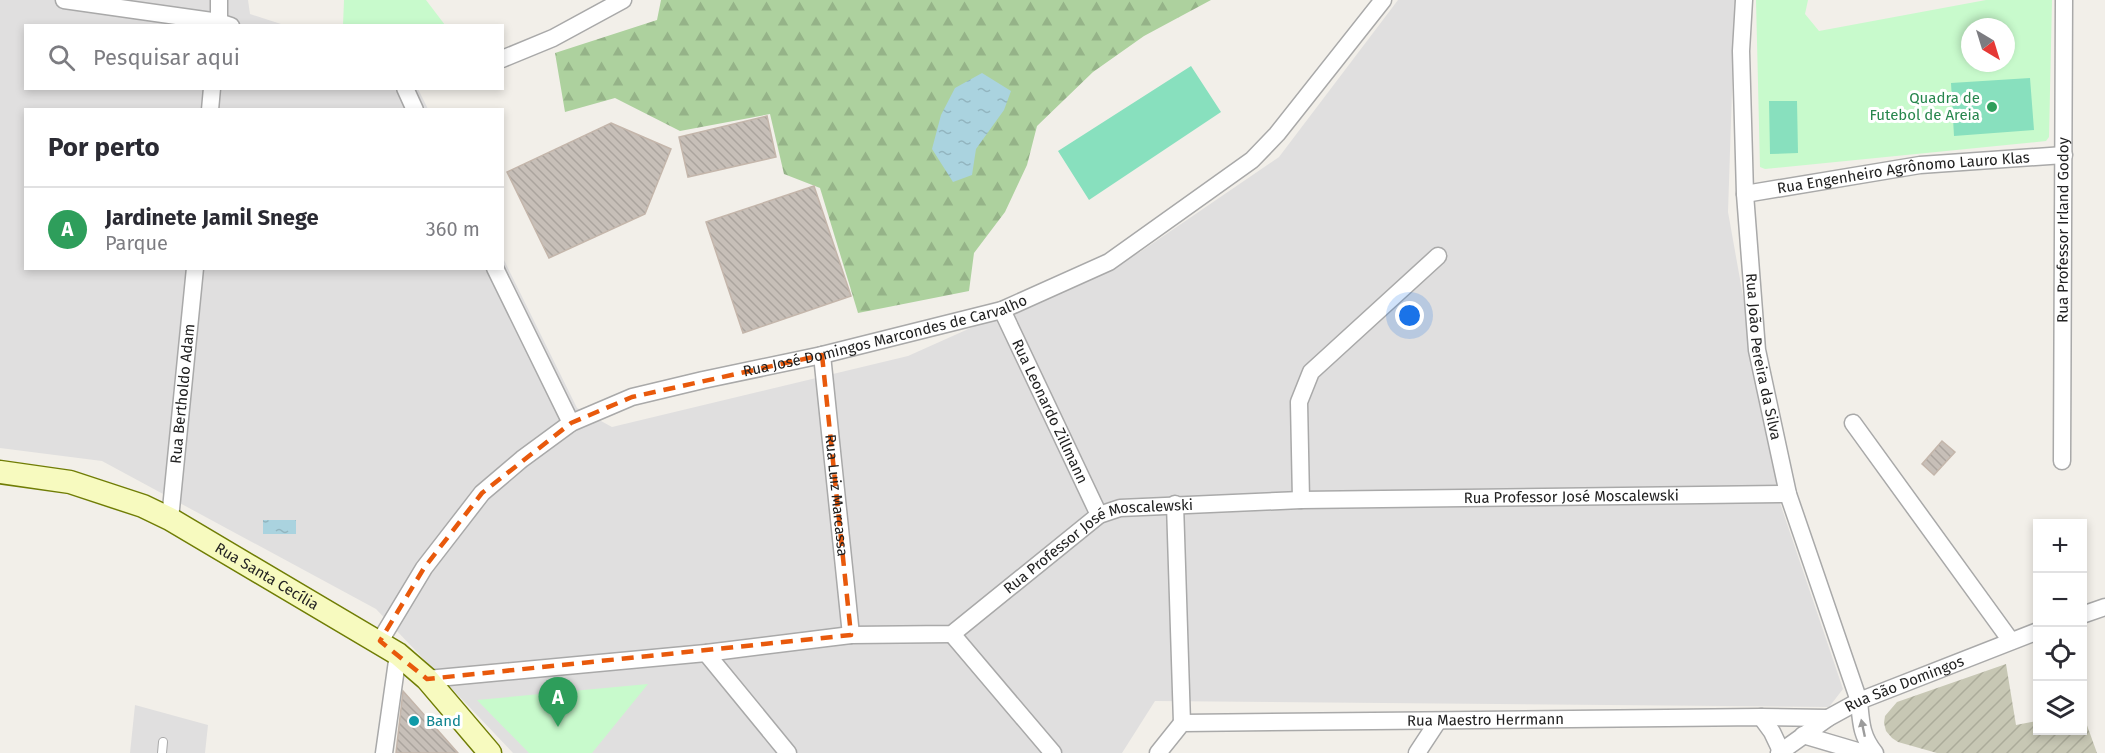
<!DOCTYPE html>
<html lang="pt">
<meta charset="utf-8">
<style>
:root{--surface:#fff;--page:#f7f7f7;--text:#2b2b33;--muted:#7c7c81;--line:#e1e1e2;--accent:#0b8043}
body{margin:0;font-family:"Fira Sans",sans-serif;background:var(--page);color:var(--text)}
.controls{position:absolute;right:18px;bottom:18px;display:grid;overflow:hidden;border-radius:0px;box-shadow:0 3px 9px #0003}
.controls button{width:54px;height:54px;display:grid;place-items:center;padding:0;border:0;border-bottom:2px solid var(--line);background:var(--surface);color:var(--text);font:30px sans-serif}
.compass{position:absolute;left:1961px;top:18px;width:54px;height:54px;border-radius:50%;background:var(--surface);box-shadow:0 3px 9px #0003;rotate:142deg}
.you{position:absolute;left:1410px;top:316px;width:21px;height:21px;margin:-15px;border:4px solid #fff;border-radius:50%;background:#1a73e8;box-shadow:0 0 0 9px #1a73e833}
.badge{display:grid;place-items:center;width:39px;height:39px;border-radius:50%;background:var(--accent);color:#fff;font-size:20px;font-weight:700}
.pin{position:absolute;translate:-50% -50px;filter:drop-shadow(0 2px 3px #0008)}
.pin::after{content:'';position:absolute;top:32px;width:21px;height:18px;background:inherit;clip-path:polygon(0 0,100% 0,50% 100%)}
.list{margin:0;padding:0;list-style:none}
h2{display:flex;justify-content:space-between;align-items:center;height:78px;margin:0;padding:0 24px;font-size:26px}
h2 small{font-size:20px;font-weight:400;color:var(--muted)}
.list li{display:grid;grid-template-columns:39px 1fr auto;gap:18px;align-items:center;box-sizing:border-box;height:84px;padding:0 24px;border-top:2px solid var(--line)}
.list b{display:block;font-size:22px;white-space:nowrap}
.list p{margin:0;font-size:20px;white-space:nowrap;color:var(--muted)}
.list em{font-size:20px;font-style:normal;color:var(--muted)}
.icon{flex:none;width:33px;height:33px;fill:none;stroke:currentColor;stroke-width:2;stroke-linecap:round;stroke-linejoin:round}
.map{position:relative;flex:none;width:2105px;height:753px;overflow:hidden}
.search{position:absolute;background:var(--surface);box-shadow:0 3px 9px #0003;left:24px;top:24px;width:480px;height:66px;display:flex;align-items:center;gap:15px;box-sizing:border-box;padding:0 21px;border-radius:0px;color:var(--muted);font-size:22px}
.panel{position:absolute;background:var(--surface);box-shadow:0 3px 9px #0003;left:24px;top:108px;width:480px;height:162px;border-radius:0px}
.map>svg:first-child{display:block}
.residential{fill:#e0dfdf}
.construction{fill:url(#construction-furrows)}
.forest{fill:url(#forest-firs)}
.park{fill:#c8facc;fill-rule:evenodd}
.pitch{fill:#88e0be}
.water{fill:url(#water-ripples)}
.building{fill:url(#building-back-hatch);stroke:#c4b6ab;stroke-width:1.5}
.lines{fill:none;stroke-linecap:round;stroke-linejoin:round}
.lane-casing{stroke:#a9a9a9;stroke-width:10}
.street-casing{stroke:#a9a9a9;stroke-width:19}
.secondary-casing{stroke:#707d05;stroke-width:25}
.lane{stroke:#fff;stroke-width:8}
.street{stroke:#fff;stroke-width:16}
.secondary{stroke:#f7fabf;stroke-width:22}
.oneway{fill:#9c9c9c}
.marked{fill:none;stroke:#e8590c;stroke-width:4.5;stroke-dasharray:12 8;stroke-linejoin:round}
.leisure-dot{fill:#2e9e5b;stroke:#fff;stroke-width:2}
.culture-dot{fill:#0f9aa8;stroke:#fff;stroke-width:2}
.labels{text-anchor:middle;dominant-baseline:central;stroke-width:6;stroke-linejoin:round;paint-order:stroke}
.leisure-label{font-size:15px;fill:#27864d;stroke:#fff;text-anchor:end}
.street-label{font-size:15px;fill:#222;stroke:#fff}
.culture-label{font-size:15px;fill:#0d838f;stroke:#fff;text-anchor:start}
</style>
<div class="map">
<svg width="2105" height="753" viewBox="0 0 2105 753">
<defs>
<pattern id="construction-furrows" width="10" height="10" patternUnits="userSpaceOnUse" patternTransform="scale(1.5)"><rect width="10" height="10" fill="#c7c7b4"/><path d="M-1 1l2-2M0 10L10 0M9 11l2-2" fill="none" stroke="#abab9a"/></pattern>
<pattern id="forest-firs" width="22" height="20" patternUnits="userSpaceOnUse" patternTransform="scale(1.5)"><rect width="22" height="20" fill="#add19e"/><path d="M5 1l3.5 6h-7zM16 11l3.5 6h-7z" fill="#95b388"/></pattern>
<pattern id="water-ripples" width="26" height="14" patternUnits="userSpaceOnUse" patternTransform="scale(1.5)"><rect width="26" height="14" fill="#aad3df"/><path d="M2 4q2-2 4 0t4 0M15 11q2-2 4 0t4 0" fill="none" stroke="#92b5bf"/></pattern>
<pattern id="building-back-hatch" width="6" height="6" patternUnits="userSpaceOnUse" patternTransform="scale(1.5)"><rect width="6" height="6" fill="#c7bfb8"/><path d="M-1 5l2 2M0 0l6 6M5-1l2 2" fill="none" stroke="#aba49e"/></pattern>
</defs>
<rect width="100%" height="100%" fill="#f2efe9"/>
<!-- residential -->
<path class="residential" d="M 0,0 L 248,0 L 250,14 L 284,25 L 26,26 L 26,88 L 418,89 L 428,109 L 26,110 L 26,268 L 502,268 L 503,258 L 577,408 L 612,427 L 908,356 L 1140,252 L 1279,157 L 1398,0 L 1735,0 L 1728,212 L 1780,503 L 1843,689 L 1829,707 L 1155,701 L 1122,753 L 513,753 L 376,609 L 102,461 L 0,448 Z
M 135,705 L 208,725 L 205,753 L 130,753 Z"/>
<!-- construction -->
<path class="construction" d="M 2006,664 L 2016,725 L 2037,721 L 2038,730 L 2082,730 L 2083,718 L 2084,717 L 2097,753 L 1937,753 L 1898,742 L 1892,738 L 1886,731 L 1884,723 L 1885,716 L 1897,702 Z"/>
<!-- forest -->
<path class="forest" d="M 661,0 L 1211,0 L 1144,36 L 1093,72 L 1037,126 L 1027,165 L 1005,212 L 974,253 L 969,291 L 858,313 L 820,188 L 784,174 L 770,114 L 680,131 L 615,98 L 565,112 L 555,53 L 657,20 Z"/>
<!-- park -->
<path class="park" d="M 344,0 L 426,0 L 445,25 L 343,25 Z
M 1756,0 L 1808,0 L 1805,14 L 1819,31 L 1986,0 L 2052,0 L 2049,137 L 2046,141 L 1765,169 L 1760,167 ZM 1970,27 L 2006,27 L 2006,63 L 1970,63 Z
M 648,684 L 592,753 L 529,753 L 477,700 Z"/>
<!-- pitch -->
<path class="pitch" d="M 1191,66 L 1221,112 L 1089,200 L 1058,151 Z
M 2030,78 L 2034,130 L 1954,136 L 1951,83 Z
M 1769,101 L 1797,101 L 1798,153 L 1770,154 Z"/>
<!-- water -->
<path class="water" d="M 982,73 L 1011,91 L 1004,110 L 976,149 L 972,175 L 953,182 L 932,149 L 941,115 L 955,88 Z
M 263,520 L 296,520 L 296,534 L 263,534 Z"/>
<!-- building -->
<path class="building" d="M 767,116 L 776,157 L 688,177 L 679,137 Z
M 611,123 L 671,149 L 645,214 L 549,258 L 507,172 Z
M 814,186 L 851,296 L 743,333 L 706,222 Z
M 1942,441 L 1955,452 L 1934,475 L 1922,464 Z
M 403,691 L 458,753 L 396,753 Z"/>
<g class="lines">
<defs>
<path id="lane" d="M 162,753 L 163,742"/>
<g id="street">
<path d="M 64,0 L 219,22 L 231,26"/>
<path id="s1" d="M 1744,0 L 1741,51 L 1745,194 L 1757,350 L 1788,494 L 1859,701 C 1861,722 1861,736 1875,753"/>
<path d="M 219,26 L 219,0"/>
<path d="M 502,59 L 553,38 L 623,0"/>
<path d="M 405,88 L 415,110"/>
<path d="M 210,110 L 212,88"/>
<path id="s2" d="M 1745,194 L 1920,165 L 2064,155"/>
<path d="M 495,268 L 571,423"/>
<path id="s3" d="M 1002,310 L 1099,515"/>
<path id="s4" d="M 822,355 L 851,635"/>
<path d="M 1853,423 L 2011,641"/>
<path id="s5" d="M 2062,461 L 2064,0"/>
<path d="M 1301,500 L 1299,402 L 1311,372 L 1438,256"/>
<path d="M 1175,504 L 1182,723"/>
<path id="s6" d="M 170,519 L 195,268"/>
<path d="M 2082,615 L 2105,607"/>
<path d="M 952,634 L 1053,753"/>
<path id="s7" d="M 380,641 L 424,568 L 482,493 L 522,459 L 571,423 L 632,397 L 703,380 L 822,355 L 1002,310 L 1109,262 L 1252,160 L 1277,134 L 1383,0"/>
<path d="M 706,653 L 788,753"/>
<path id="s8" d="M 427,679 L 706,653 L 851,635 L 952,634 L 1099,515 L 1120,508 L 1301,500 L 1788,494"/>
<path d="M 1761,717 L 1772,732 L 1781,751"/>
<path d="M 1803,735 L 1864,753"/>
<path d="M 384,753 L 398,654"/>
<path id="s9" d="M 1158,753 L 1182,723 L 1761,717 L 1828,718"/>
<path d="M 1417,753 L 1438,721"/>
<path id="s10" d="M 1779,753 L 1828,718 L 1859,701 L 2038,631"/>
</g>
<g id="secondary">
<path id="s11" d="M 0,472 L 70,482 L 143,506 L 170,519 L 398,654 L 427,679 L 490,753"/>
</g>
</defs>
<!-- lane casing -->
<use href="#lane" class="lane-casing"/>
<!-- street casing -->
<use href="#street" class="street-casing"/>
<!-- secondary casing -->
<use href="#secondary" class="secondary-casing"/>
<!-- lane -->
<use href="#lane" class="lane"/>
<!-- street -->
<use href="#street" class="street"/>
<!-- secondary -->
<use href="#secondary" class="secondary"/>
</g>
<!-- one-way arrows -->
<defs><path id="oneway-solid" d="M-6-.8H1V-3.2L6.5 0L1 3.2V.8H-6Z" transform="scale(1.5)"/></defs>
<use class="oneway" href="#oneway-solid" transform="translate(1863 728) rotate(-102)"/>
<!-- marked area -->
<path class="marked" d="M 822,355 L 851,635 L 427,679 L 380,641 L 424,568 L 482,493 L 571,423 L 632,397 Z"/>
<!-- markers -->
<circle class="leisure-dot" cx="1992" cy="107" r="6"/>
<circle class="culture-dot" cx="414" cy="721" r="6"/>
<g class="labels">
<!-- leisure labels -->
<g class="leisure-label">
<text x="1980" y="98">Quadra de<tspan x="1980" dy="17">Futebol de Areia</tspan></text>
</g>
<!-- street labels -->
<g class="street-label">
<text stroke="none"><textPath href="#s2" startOffset="160">Rua Engenheiro Agrônomo Lauro Klas</textPath></text>
<text stroke="none"><textPath href="#s5" startOffset="231">Rua Professor Irland Godoy</textPath></text>
<text stroke="none"><textPath href="#s7" startOffset="620">Rua José Domingos Marcondes de Carvalho</textPath></text>
<text stroke="none"><textPath href="#s1" startOffset="358">Rua João Pereira da Silva</textPath></text>
<text stroke="none"><textPath href="#s6" startOffset="126">Rua Bertholdo Adam</textPath></text>
<text stroke="none"><textPath href="#s3" startOffset="112">Rua Leonardo Zillmann</textPath></text>
<text stroke="none"><textPath href="#s4" startOffset="141">Rua Luiz Marcassa</textPath></text>
<text stroke="none"><textPath href="#s8" startOffset="1190">Rua Professor José Moscalewski</textPath></text>
<text stroke="none"><textPath href="#s8" startOffset="704">Rua Professor José Moscalewski</textPath></text>
<text stroke="none"><textPath href="#s11" startOffset="290">Rua Santa Cecília</textPath></text>
<text stroke="none"><textPath href="#s10" startOffset="144">Rua São Domingos</textPath></text>
<text stroke="none"><textPath href="#s9" startOffset="342">Rua Maestro Herrmann</textPath></text>
</g>
<!-- culture labels -->
<g class="culture-label">
<text x="426" y="721">Band</text>
</g>
</g>
</svg>
<div class="controls">
<button>+</button>
<button>−</button>
<button><svg class="icon" aria-label="locate" viewBox="0 0 24 24"><circle cx="12" cy="12" r="6"/><path d="M12 2v4M12 18v4M2 12h4M18 12h4"/></svg></button>
<button><svg class="icon" aria-label="layers" viewBox="0 0 24 24"><path d="M12 4l9 5-9 5-9-5zM3 14l9 5 9-5"/></svg></button>
</div>
<svg class="compass" viewBox="-18 -18 36 36"><path d="M0-13l5 13h-10z" fill="#e53935"/><path d="M0 13l5-13h-10z" fill="#7c7c81"/></svg>
<div class="you"></div>
<div class="pin badge" style="left:558px;top:727px;background:#2e9e5b">A</div>
<div class="search"><svg class="icon" aria-label="search" viewBox="0 0 24 24"><circle cx="10" cy="10" r="6"/><path d="M15 15l6 6"/></svg>Pesquisar aqui</div>
<section class="panel">
<h2>Por perto<small></small></h2>
<ul class="list">
<li><span class="badge" style="background:#2e9e5b">A</span><div><b>Jardinete Jamil Snege</b><p>Parque</p></div><em>360 m</em></li>
</ul>
</section>
</div>
